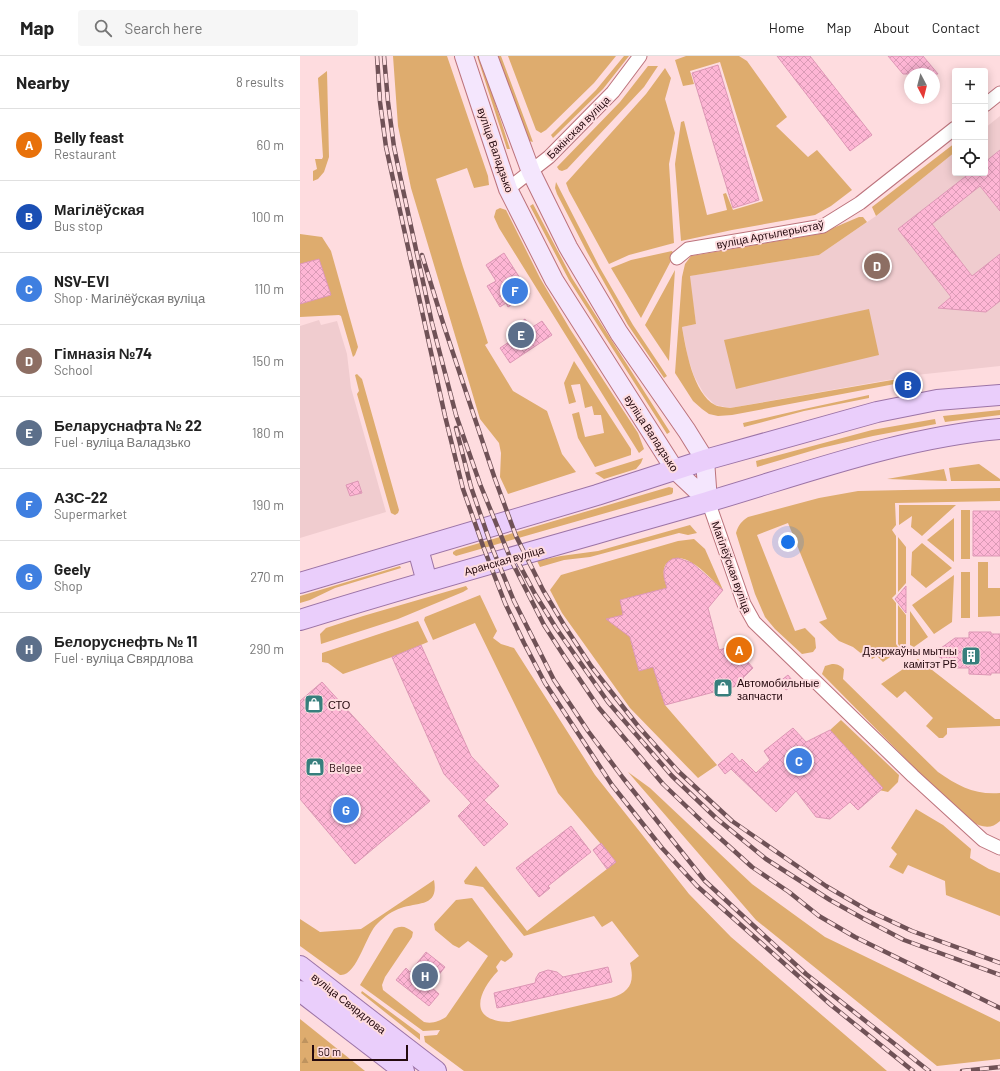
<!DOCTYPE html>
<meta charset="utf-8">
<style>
:root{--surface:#fff;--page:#f6f6f6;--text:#222;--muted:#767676;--line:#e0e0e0;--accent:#377f7d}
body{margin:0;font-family:Barlow,sans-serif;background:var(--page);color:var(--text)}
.controls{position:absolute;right:12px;top:12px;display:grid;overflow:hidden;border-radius:4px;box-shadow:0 2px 10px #0003}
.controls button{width:36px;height:36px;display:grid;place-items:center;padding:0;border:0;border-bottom:1px solid var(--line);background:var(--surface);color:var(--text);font:20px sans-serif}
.compass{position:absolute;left:604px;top:12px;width:36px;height:36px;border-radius:50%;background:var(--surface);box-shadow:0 2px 10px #0003;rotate:173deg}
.scale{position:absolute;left:12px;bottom:10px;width:96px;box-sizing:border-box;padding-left:4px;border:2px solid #24090e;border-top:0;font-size:11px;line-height:14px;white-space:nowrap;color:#24090e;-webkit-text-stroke:3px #fedcdf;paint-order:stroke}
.you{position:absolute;left:488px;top:486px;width:14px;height:14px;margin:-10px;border:3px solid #fff;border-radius:50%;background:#1a73e8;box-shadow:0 0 0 6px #1a73e833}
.badge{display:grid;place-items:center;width:26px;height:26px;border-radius:50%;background:var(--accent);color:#fff;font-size:13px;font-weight:700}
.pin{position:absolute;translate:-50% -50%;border:2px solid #fff;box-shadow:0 1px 4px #0006}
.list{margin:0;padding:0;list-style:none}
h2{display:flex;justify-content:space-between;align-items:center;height:52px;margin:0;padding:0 16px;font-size:17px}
h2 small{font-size:13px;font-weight:400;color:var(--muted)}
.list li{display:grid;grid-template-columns:26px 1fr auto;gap:12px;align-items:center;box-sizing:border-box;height:72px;padding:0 16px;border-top:1px solid var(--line)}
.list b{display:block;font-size:15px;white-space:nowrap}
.list p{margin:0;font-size:13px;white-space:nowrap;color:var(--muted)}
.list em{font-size:13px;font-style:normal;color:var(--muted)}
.icon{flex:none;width:22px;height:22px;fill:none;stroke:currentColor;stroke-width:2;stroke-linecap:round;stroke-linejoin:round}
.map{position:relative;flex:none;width:700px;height:1015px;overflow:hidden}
header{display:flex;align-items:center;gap:24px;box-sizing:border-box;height:56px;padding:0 20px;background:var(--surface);border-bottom:1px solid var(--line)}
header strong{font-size:19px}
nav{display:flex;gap:22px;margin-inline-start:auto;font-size:14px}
.search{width:280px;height:36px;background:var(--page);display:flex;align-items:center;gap:10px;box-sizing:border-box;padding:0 14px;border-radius:4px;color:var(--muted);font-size:15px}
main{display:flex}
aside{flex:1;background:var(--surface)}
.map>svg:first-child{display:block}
.built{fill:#f0cccf}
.green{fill:#deac6e}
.forest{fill:url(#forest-firs)}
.building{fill:url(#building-cross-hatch);stroke:#dd97b5}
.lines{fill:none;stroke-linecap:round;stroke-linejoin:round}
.minor-casing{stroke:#bc737c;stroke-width:15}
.secondary-casing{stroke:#bc737c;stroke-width:20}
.primary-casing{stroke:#9c74a7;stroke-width:22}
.minor{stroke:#fff;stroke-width:13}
.secondary{stroke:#f4e6fd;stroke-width:18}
.primary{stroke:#eacefb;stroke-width:20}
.rail-casing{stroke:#705257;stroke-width:4.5}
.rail{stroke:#fedcdf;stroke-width:3;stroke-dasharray:9;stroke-linecap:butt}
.labels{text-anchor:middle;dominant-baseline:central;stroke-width:4;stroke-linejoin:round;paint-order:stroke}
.street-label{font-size:11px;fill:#24090e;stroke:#fedcdf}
.poi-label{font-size:11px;fill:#24090e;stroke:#fedcdf;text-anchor:start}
</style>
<header>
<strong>Map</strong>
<div class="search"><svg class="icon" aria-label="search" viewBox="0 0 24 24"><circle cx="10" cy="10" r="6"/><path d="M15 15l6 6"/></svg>Search here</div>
<nav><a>Home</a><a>Map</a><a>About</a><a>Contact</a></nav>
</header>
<main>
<aside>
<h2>Nearby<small>8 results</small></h2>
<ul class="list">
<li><span class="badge" style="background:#e8710a">A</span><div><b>Belly feast</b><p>Restaurant</p></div><em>60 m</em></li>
<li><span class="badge" style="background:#1a4fb4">B</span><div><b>Магілёўская</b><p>Bus stop</p></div><em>100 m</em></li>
<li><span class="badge" style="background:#3f7fe0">C</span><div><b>NSV-EVI</b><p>Shop · Магілёўская вуліца</p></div><em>110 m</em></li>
<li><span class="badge" style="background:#8d6e63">D</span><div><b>Гімназія №74</b><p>School</p></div><em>150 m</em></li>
<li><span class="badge" style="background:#5c6f8a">E</span><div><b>Беларуснафта № 22</b><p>Fuel · вуліца Валадзько</p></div><em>180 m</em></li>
<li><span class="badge" style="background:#3f7fe0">F</span><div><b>АЗС-22</b><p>Supermarket</p></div><em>190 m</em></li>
<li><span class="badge" style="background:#3f7fe0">G</span><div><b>Geely</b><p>Shop</p></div><em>270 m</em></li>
<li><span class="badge" style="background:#5c6f8a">H</span><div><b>Белоруснефть № 11</b><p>Fuel · вуліца Свярдлова</p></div><em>290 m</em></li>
</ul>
</aside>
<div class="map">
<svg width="700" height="1015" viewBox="0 0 700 1015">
<defs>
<pattern id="forest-firs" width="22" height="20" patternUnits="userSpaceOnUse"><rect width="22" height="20" fill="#deac6e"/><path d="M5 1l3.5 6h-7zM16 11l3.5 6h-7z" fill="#be935e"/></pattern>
<pattern id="building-cross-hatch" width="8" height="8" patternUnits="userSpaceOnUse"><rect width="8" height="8" fill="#feb6d5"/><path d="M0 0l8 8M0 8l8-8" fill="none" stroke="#da9bb6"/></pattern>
</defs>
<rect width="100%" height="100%" fill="#fedcdf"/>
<!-- built -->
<path class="built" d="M 700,60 L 700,310 L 616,319 L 430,352 L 415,349 L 404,338 L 394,320 L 388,302 L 382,271 L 396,268 L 389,220 L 519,199 L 576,160 L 655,96 L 655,117 L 685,117 L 685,72 Z
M 19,264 L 21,269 L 37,265 L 47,298 L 51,332 L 86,456 L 0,482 L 0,270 Z"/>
<!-- green -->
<path class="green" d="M 93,0 L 147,0 L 188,120 L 189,129 L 174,132 L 167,112 L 136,123 L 163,211 L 188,287 L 185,289 L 213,335 L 247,355 L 262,398 L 276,416 L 208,438 L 200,421 L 201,397 L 199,387 L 180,363 L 111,132 L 98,70 Z
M 177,0 L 180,0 L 210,93 L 207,93 Z
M 195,0 L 201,0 L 233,86 L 226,84 Z
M 208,0 L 316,0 L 294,27 L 246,74 L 241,77 L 236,74 Z
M 324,0 L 329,0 L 303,33 L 253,82 L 251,79 L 296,34 Z
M 386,0 L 439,0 L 447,5 L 487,61 L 476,70 L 508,101 L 517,94 L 552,134 L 531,150 L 515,159 L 432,174 L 381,185 L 375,108 L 381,66 L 384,65 L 407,159 L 427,154 L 423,138 L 426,137 L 433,154 L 463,145 L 420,6 L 390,15 L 394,28 L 383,30 L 375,4 Z
M 348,10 L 358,10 L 344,31 L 267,113 L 262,115 L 259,114 L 257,111 L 320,46 Z
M 365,12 L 371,22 L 365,43 L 375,77 L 369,108 L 374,187 L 329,199 L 309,208 L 269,135 L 266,127 L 346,38 Z
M 27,15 L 29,101 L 24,116 L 18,123 L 13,125 L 13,115 L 17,113 L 15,103 L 22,103 L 23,101 L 18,22 Z
M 655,87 L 655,96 L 576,160 L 572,151 Z
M 256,126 L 300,212 L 333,269 L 367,320 L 364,322 L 328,269 L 287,196 L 257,138 L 255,132 Z
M 233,148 L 272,222 L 370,376 L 367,378 L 269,224 L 230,150 Z
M 200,152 L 206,154 L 240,222 L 270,273 L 338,377 L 344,393 L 339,397 L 199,172 L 194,161 L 196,154 Z
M 559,161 L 563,161 L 567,166 L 519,199 L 390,220 L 396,268 L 382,271 C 386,294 393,337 415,349 C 419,351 426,351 430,352 L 598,323 L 600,327 L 432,359 L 418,360 L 409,358 L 402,353 L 393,345 L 375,317 L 382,221 L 385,208 L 391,200 L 519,178 Z
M 0,178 L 22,181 L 31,195 L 58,291 L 55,299 L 53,301 L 41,260 L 39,259 L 0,261 Z
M 372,195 L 374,199 L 341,262 L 311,212 L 331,204 Z
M 375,214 L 369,305 L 345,269 Z
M 569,253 L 579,299 L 436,333 L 424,284 Z
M 274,305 L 331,393 L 331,399 L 295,411 L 278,382 L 272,358 L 279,356 L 285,381 L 304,377 L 301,359 L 294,359 L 292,350 L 285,352 L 280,328 L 271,329 L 276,346 L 269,348 L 264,327 Z
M 57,318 L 62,323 L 99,454 L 98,457 L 95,459 L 91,457 L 57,338 L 59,335 L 55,319 Z
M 569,339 L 569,342 L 504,355 L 444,371 L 443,367 L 504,353 Z
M 700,354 L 700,359 L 645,366 L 643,360 Z
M 635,363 L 636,368 L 573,380 L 521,392 L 457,411 L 456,405 L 572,374 Z
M 343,402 L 341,407 L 336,413 L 304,423 L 295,417 Z
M 679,408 L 700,423 L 700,425 L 651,425 L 649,412 Z
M 644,413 L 647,425 L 587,423 Z
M 369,431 L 373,432 L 373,436 L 372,438 L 156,500 L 153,498 L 153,496 L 156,494 Z
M 700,432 L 700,445 L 595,447 L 596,469 L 592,474 L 596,480 L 596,538 L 592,542 L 596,547 L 596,588 L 600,594 L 583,606 L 577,600 L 572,603 L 566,597 L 563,599 L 553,591 L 539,585 L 519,566 L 527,563 L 488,467 L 457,479 L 495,575 L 505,572 L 515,582 L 516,592 L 513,596 L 502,598 L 475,573 L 465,561 L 455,538 L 436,477 C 438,469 442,465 448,461 L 519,442 L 558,435 Z
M 599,449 L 656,449 L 622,480 L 611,471 L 612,460 L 599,469 Z
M 661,454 L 670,454 L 670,503 L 661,503 Z
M 654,462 L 654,506 L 627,484 Z
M 390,469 L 397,477 L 388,479 L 379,477 L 290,501 L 264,504 L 240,511 L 237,505 L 261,500 L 298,495 Z
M 598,481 L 606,491 L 606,527 L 598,536 Z
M 394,483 L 405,493 L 423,534 C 414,526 402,512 392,507 C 383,500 367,500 364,513 C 363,520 365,526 367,532 L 320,544 L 323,558 L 319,564 L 314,561 L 310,564 L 327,571 L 339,615 L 353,611 L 365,649 L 417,709 L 398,722 L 330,652 L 262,557 L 250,534 L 261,519 L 378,485 Z
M 622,487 L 652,512 L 626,532 L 611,519 L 612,496 Z
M 678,506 L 688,506 L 688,532 L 700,532 L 700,560 L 678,561 Z
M 100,510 L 101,512 L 35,532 L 10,544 L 0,547 L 0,540 Z
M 661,516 L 670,516 L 670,562 L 661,562 Z
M 654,519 L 652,566 L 634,578 L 612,549 Z
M 166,530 L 168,533 L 163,536 L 98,563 L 21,588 L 20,578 L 26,572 L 63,560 Z
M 180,539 L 197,575 L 193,582 L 201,588 L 214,592 L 295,719 L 389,838 L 431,881 L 587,1015 L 164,1015 L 125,986 L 124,980 L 137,979 L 140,974 L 123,975 L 60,929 L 94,873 C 102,869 106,871 113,876 L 112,881 L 85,921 L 82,929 L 83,934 L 124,966 C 133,968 139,965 146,961 L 188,900 L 168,885 L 159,892 L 153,889 L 135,874 L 134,868 L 156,844 L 172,842 L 213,898 L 212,901 L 205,906 L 201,904 L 196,911 L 198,915 C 177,937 168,965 209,966 L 311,942 C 330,936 335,927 330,907 L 339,900 L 312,865 L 302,871 L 294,860 L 224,880 L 183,831 L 165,828 L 164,825 L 176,810 L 227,875 L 316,806 L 258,737 L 175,567 L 133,584 L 124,564 L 125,561 Z
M 598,549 L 606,559 L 606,594 L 602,593 L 598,588 Z
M 610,555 L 628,581 L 614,591 L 610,589 Z
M 118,565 L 128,586 L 92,601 L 43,618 L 28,607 L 22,606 L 22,597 Z
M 618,603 L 695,663 L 700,663 L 700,670 L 647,672 L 647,678 L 643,682 L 639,682 L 626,670 L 633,662 L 605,635 L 597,642 L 581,628 Z
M 532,608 C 537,608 540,609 544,613 L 543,623 L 638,716 C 658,730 675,739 700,737 L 700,765 C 686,779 669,764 657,755 L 522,618 L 525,610 Z
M 541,664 L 599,719 L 598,726 L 588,736 L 579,734 L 582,731 L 530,674 Z
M 328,716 L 350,732 L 452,828 L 525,881 L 700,966 L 700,1003 L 637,1010 L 456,864 Z
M 616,753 L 643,769 L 671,793 L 670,802 L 689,813 L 700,817 L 700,860 L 646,839 L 645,825 L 608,809 L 603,818 L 589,811 L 597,798 L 591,792 Z
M 134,824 C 139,851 119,846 101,852 C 92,855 85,860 78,867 C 66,877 57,921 40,919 L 0,890 L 0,863 L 20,876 L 61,873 Z
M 62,935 L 120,978 L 120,984 L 61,937 Z
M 0,963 L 65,1015 L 0,1015 Z"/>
<!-- forest -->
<path class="forest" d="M 0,968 L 16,981 L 13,1015 L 0,1015 Z"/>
<!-- building -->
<path class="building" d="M 477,0 L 510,0 L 572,79 L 550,95 Z
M 588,0 L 623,0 L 638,18 L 603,18 Z
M 418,9 L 459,144 L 433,152 L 392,17 Z
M 700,94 L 700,155 L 680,130 L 632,168 L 672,220 L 700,198 L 700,245 L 686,256 L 638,252 L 651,241 L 598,173 L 670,117 L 685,117 L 685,106 Z
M 204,197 L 230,238 L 208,251 L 206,247 L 200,251 L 187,230 L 196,225 L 186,209 Z
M 19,203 L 31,239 L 0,248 L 0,208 Z
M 225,263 L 231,272 L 242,265 L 252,279 L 210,307 L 200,292 L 215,282 L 210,274 Z
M 58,425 L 62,437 L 50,440 L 46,429 Z
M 673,455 L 700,455 L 700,500 L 673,500 Z
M 378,502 L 392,507 L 423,534 L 408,552 L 419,594 L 433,590 L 437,603 L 442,599 L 453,612 L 443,622 L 444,628 L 365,649 L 353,611 L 339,615 L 330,581 L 306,563 L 323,559 L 320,544 L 367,532 L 364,521 L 364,514 L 367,507 L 372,503 Z
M 606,530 L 606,557 L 595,543 Z
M 669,576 L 691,576 L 691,578 L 700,578 L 700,617 L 691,617 L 691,619 L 669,618 L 669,612 L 655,612 L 634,597 L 655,582 L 669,582 Z
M 121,589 L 171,700 L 199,730 L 184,744 L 208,768 L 184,790 L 158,760 L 171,747 L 144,718 L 92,601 Z
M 488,619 L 495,628 L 486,634 L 479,626 Z
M 22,626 L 130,745 L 55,808 L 0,743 L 0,645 Z
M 493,672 L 506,686 L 530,674 L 583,732 L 558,754 L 550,746 L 530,763 L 516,761 L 496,735 L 476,756 L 431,713 L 425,718 L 418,709 L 432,697 L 440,706 L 442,703 L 456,717 L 470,704 L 464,695 Z
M 271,770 L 291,796 L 248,830 L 250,832 L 239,841 L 216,812 Z
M 301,787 L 316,806 L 307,813 L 293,794 Z
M 126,896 L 145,911 L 130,930 L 139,938 L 129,950 L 96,924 L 106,912 L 110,916 Z
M 308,911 L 312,926 L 197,952 L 194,937 L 235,927 L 236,922 L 239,917 L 248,914 L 257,916 L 263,921 Z"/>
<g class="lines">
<defs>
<path id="minor" d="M 685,49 L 700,37
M 208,133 L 249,101 L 313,36 L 340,0
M 377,202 L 388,193 L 523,170 L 560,147 L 655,72
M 408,445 L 444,548 L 454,566 L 613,720 L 683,784 L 700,792"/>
<path id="secondary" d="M 164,0 L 208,133 L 254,224 L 375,414 L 408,445
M 188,0 L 231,116 L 268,191 L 319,277 L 387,375 L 405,404 L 408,445"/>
<path id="primary" d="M 118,493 L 127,526
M 0,527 L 297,439 L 405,404 L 577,356 L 637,344 L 700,339
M 0,564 C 135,522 271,485 407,446 C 503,418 599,382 700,373
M 0,910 L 136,1015
M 0,935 L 104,1015"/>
</defs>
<!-- minor casing -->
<use href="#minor" class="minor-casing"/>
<!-- secondary casing -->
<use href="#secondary" class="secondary-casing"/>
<!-- primary casing -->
<use href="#primary" class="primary-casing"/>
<!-- minor -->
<use href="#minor" class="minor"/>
<!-- secondary -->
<use href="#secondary" class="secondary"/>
<!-- primary -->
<use href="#primary" class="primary"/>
<defs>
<path id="rail" d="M 77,0 L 80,46 L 86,91 L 145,360 L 163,433 L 183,490 L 205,547 L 224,587 L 245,627 L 312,729 L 362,792 L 397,830 L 531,949 L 613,1015
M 84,0 L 88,46 L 94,91 L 102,129 L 132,267 L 156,359 L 180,428 L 211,504 L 244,569 L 264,600 L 299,652 L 363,728 L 411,774 L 452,811 L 489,836 L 519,860 L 555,881 L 700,952
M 122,199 L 144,270 L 195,423 L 216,480 L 243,534 L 264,569 L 291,610 L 338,670 L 378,715 L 432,765 L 526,830 L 567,854 L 612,875 L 700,907
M 156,372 L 171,431 L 191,489 L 214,545 L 254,624 L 288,675 L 323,722 L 405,825 L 506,918 L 629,1015
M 218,506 L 235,538 L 256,572 L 308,646 L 372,720 L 416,762 L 466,803 L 530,844 L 564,863 L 604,884 L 700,919
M 662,1015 L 700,1011"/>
</defs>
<!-- rail casing -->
<use href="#rail" class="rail-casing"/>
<!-- rail -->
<use href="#rail" class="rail"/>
</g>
<!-- icons -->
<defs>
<symbol id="building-square" viewBox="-11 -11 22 22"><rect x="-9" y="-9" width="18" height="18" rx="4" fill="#377f7d" stroke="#fedcdf"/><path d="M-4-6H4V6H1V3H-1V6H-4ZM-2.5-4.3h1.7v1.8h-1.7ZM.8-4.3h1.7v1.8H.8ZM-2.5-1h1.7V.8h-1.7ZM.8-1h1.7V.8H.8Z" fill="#fff"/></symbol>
<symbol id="shop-square" viewBox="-11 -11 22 22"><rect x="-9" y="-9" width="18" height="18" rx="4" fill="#377f7d" stroke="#fedcdf"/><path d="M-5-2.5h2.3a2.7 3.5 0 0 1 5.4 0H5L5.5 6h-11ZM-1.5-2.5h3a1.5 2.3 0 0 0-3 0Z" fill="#fff"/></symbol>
</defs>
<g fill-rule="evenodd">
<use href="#building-square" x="660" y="589" width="22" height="22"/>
<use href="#shop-square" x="412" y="621" width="22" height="22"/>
<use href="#shop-square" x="3" y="637" width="22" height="22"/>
<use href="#shop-square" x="4" y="700" width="22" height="22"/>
</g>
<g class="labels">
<!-- street labels -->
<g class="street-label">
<text transform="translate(278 71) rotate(-45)">Бакінская вуліца</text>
<text transform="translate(196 94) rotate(71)">вуліца Валадзько</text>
<text transform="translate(470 178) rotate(-11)">вуліца Артылерыстаў</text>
<text transform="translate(352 377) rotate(57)">вуліца Валадзько</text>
<text transform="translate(204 504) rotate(-16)">Аранская вуліца</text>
<text transform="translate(432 511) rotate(70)">Магілёўская вуліца</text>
<text transform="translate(49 947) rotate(38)">вуліца Свярдлова</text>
</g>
<!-- poi labels -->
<g class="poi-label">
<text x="657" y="594" text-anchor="end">Дзяржаўны мытны<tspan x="657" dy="13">камітэт РБ</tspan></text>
<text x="437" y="626">Автомобильные<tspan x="437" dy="13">запчасти</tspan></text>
<text x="28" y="648">СТО</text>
<text x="29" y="711">Belgee</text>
</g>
</g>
</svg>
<div class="controls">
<button>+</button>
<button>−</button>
<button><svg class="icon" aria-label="locate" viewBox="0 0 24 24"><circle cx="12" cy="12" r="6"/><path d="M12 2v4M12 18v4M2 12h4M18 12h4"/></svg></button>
</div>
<svg class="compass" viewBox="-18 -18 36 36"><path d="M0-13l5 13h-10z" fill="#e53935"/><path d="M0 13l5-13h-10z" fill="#767676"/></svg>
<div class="scale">50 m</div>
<div class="you"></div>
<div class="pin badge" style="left:439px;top:594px;background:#e8710a">A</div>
<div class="pin badge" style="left:608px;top:329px;background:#1a4fb4">B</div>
<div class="pin badge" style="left:499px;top:705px;background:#3f7fe0">C</div>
<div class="pin badge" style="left:577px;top:210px;background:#8d6e63">D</div>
<div class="pin badge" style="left:221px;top:279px;background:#5c6f8a">E</div>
<div class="pin badge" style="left:215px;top:235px;background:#3f7fe0">F</div>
<div class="pin badge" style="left:46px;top:754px;background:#3f7fe0">G</div>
<div class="pin badge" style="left:125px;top:920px;background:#5c6f8a">H</div>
</div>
</main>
